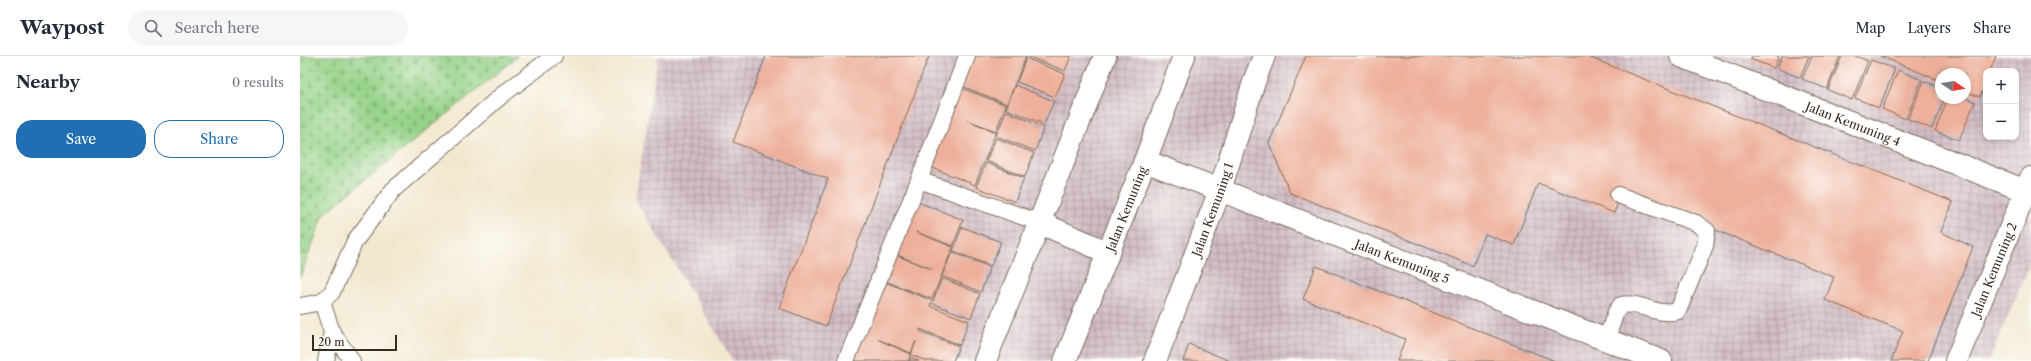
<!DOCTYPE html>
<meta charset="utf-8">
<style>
:root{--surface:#fff;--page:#f6f6f7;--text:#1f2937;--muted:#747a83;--line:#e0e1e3;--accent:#1f6fb2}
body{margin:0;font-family:"Libre Caslon Text",serif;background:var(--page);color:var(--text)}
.controls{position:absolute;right:12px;top:12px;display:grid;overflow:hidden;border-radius:8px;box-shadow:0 2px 6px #0003}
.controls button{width:36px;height:36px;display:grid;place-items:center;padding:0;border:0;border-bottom:1px solid var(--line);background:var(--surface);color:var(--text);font:20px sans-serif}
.compass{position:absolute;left:1635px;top:12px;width:36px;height:36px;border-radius:50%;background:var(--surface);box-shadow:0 2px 6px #0003;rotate:102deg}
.scale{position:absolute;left:12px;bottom:10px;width:85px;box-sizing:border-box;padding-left:4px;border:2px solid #3b2a1e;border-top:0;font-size:11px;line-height:14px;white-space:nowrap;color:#3b2a1e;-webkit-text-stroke:3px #fdfcf7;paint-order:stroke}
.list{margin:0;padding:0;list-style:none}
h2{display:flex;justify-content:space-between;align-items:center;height:52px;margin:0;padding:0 16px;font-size:17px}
h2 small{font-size:13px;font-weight:400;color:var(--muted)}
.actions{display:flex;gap:8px;padding:12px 16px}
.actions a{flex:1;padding:9px 0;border:1px solid var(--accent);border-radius:16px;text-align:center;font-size:14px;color:var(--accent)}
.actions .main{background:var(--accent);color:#fff}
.icon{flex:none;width:22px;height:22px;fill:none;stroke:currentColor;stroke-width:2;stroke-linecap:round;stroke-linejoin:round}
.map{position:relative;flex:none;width:1731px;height:305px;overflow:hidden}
header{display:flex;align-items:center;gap:24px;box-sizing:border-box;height:56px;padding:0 20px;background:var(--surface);border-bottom:1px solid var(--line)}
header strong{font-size:19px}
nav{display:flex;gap:22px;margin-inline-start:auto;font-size:14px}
.search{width:280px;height:36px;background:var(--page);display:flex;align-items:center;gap:10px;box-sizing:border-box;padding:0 14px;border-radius:22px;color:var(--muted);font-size:15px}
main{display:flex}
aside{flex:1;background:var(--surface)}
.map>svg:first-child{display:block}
.industrial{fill:url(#industrial-grid);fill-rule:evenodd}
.cemetery{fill:url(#cemetery-stones);stroke:#687e52}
.building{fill:#eeb09b}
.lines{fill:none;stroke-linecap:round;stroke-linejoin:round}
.service-casing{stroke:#7b6c5c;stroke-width:18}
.minor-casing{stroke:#7b6c5c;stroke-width:24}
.tertiary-casing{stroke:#7b6c5c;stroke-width:24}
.service{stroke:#fff;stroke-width:16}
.minor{stroke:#fff;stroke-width:22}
.tertiary{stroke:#fff;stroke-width:22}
.labels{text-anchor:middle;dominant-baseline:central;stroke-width:3;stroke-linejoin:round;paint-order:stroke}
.street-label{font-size:12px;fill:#3b2a1e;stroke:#fdfcf7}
</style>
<header>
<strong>Waypost</strong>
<div class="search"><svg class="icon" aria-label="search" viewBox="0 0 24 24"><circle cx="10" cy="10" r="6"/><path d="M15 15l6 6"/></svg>Search here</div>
<nav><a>Map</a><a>Layers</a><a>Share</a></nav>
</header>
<main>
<aside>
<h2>Nearby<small>0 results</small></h2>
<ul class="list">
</ul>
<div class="actions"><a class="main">Save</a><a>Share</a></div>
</aside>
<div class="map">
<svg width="1731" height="305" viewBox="0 0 1731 305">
<defs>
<pattern id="industrial-grid" width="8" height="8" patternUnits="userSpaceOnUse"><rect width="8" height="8" fill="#d2bdc6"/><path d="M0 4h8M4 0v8" fill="none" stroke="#ac9aa0"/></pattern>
<pattern id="cemetery-stones" width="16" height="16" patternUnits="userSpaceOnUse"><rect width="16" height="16" fill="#94d287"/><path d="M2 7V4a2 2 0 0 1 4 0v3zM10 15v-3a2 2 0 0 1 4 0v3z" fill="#80b474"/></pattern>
</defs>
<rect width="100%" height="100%" fill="#fdfcf7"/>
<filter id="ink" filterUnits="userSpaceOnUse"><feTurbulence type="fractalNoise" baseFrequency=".025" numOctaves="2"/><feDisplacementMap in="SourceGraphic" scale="8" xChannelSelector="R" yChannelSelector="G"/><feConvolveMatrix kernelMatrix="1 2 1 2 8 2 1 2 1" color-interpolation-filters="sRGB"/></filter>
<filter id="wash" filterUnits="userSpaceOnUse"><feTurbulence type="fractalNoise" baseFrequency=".012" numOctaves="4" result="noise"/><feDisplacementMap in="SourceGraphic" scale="16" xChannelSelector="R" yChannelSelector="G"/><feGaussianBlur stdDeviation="0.9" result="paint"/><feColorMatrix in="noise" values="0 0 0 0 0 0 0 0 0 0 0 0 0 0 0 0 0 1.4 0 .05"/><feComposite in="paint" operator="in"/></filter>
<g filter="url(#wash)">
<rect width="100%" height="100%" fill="#f2e8cf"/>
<!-- industrial -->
<path class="industrial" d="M 358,0 L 1731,0 L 1731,206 L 1689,305 L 433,305 L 335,143 ZM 1686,15 L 1716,15 L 1716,81 L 1686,81 ZM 1641,18 L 1665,18 L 1665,42 L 1641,42 Z"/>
<!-- cemetery -->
<path class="cemetery" d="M 0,0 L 218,0 L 24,158 L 0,221 Z"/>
<g id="blocks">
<!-- building -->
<path class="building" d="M 466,0 L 629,0 L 526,270 L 479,252 L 528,123 L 433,86 Z
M 671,0 L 726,0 L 707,48 L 659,29 Z
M 727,0 L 771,0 L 765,15 Z
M 1006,0 L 1286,0 L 1653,146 L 1641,176 L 1673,191 L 1628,305 L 1591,305 L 1603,275 L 1525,244 L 1534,221 L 1322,137 L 1314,157 L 1238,127 L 1214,189 L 1185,178 L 1173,210 L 990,137 L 969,87 Z
M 1452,0 L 1479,0 L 1474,12 L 1450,3 Z
M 1482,0 L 1509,0 L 1500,22 L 1477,12 Z
M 1512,0 L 1540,0 L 1527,33 L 1502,23 Z
M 1542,0 L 1556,0 L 1568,5 L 1552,44 L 1528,34 Z
M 1580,0 L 1696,0 L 1690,15 L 1686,15 L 1686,25 L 1680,41 L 1665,35 L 1665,18 L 1641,18 L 1641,25 Z
M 726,2 L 765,18 L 755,41 L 717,26 Z
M 1571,4 L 1595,13 L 1579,52 L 1555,42 Z
M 1598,14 L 1622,24 L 1606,63 L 1582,53 Z
M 1624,25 L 1641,32 L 1641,42 L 1645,42 L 1632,73 L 1608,63 Z
M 715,29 L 754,45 L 744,68 L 706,53 Z
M 659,31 L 706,49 L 696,75 L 667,64 L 696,76 L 675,129 L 628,110 Z
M 1648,42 L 1666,42 L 1675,46 L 1659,84 L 1635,75 Z
M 706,55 L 744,71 L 735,95 L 696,80 Z
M 696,82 L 734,97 L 725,121 L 686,105 Z
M 686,107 L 724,122 L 715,146 L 676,131 Z
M 616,145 L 663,164 L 653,190 L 616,176 L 653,191 L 632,243 L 585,225 L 595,199 L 632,213 L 595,198 Z
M 662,171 L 701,186 L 691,210 L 653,195 Z
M 652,196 L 690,211 L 681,236 L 642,220 Z
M 1016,210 L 1255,305 L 1097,305 L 1105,283 L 1003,243 Z
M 642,222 L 680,238 L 671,262 L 631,247 L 630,250 L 669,265 L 660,289 L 620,273 L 620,275 L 659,290 L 653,305 L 626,305 L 611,299 L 616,285 L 611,297 L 577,283 L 611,298 L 608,305 L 553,305 L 585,226 L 633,245 Z
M 889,288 L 930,305 L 883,305 Z
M 611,302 L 619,305 L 609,305 Z"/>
</g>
</g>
<g filter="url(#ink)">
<use href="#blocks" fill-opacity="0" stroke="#7b6c5c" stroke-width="1"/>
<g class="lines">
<defs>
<path id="service" d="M 619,124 L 738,166
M 22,246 L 32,276 L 52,305
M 0,250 L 22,246 L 32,236 L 55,185 L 93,134 L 202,39 L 254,0
M 1306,284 L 1316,256 L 1321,249 C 1341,245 1357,261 1378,255 L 1405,190 L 1407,175 L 1396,167 L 1318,139
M 26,305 L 32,276
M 546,305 L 619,124 L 667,0"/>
<g id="minor">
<path id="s1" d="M 1381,0 L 1726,135"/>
<path id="s2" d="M 845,105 L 1361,305"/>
<path d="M 738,166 L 807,196"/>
<path d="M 685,305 L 805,0"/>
<path id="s3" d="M 855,305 L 920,134 L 955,23 L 964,0"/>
<path id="s4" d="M 1656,305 L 1731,122"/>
</g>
<g id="tertiary">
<path id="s5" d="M 765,305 L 845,105 L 884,0"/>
</g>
</defs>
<!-- service casing -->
<use href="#service" class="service-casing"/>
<!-- minor casing -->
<use href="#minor" class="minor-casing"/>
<!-- tertiary casing -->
<use href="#tertiary" class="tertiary-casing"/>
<!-- service -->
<use href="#service" class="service"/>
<!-- minor -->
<use href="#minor" class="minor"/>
<!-- tertiary -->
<use href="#tertiary" class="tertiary"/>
</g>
</g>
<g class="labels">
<!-- street labels -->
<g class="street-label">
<text stroke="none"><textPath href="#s1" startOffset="185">Jalan Kemuning 4</textPath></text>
<text stroke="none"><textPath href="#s5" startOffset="164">Jalan Kemuning</textPath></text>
<text stroke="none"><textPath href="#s3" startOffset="162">Jalan Kemuning 1</textPath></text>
<text stroke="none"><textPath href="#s2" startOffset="276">Jalan Kemuning 5</textPath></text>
<text stroke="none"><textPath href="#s4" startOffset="99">Jalan Kemuning 2</textPath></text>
</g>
</g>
</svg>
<div class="controls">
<button>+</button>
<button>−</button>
</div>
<svg class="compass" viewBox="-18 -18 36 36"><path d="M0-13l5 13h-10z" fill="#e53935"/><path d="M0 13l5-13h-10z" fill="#747a83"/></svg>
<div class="scale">20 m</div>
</div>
</main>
